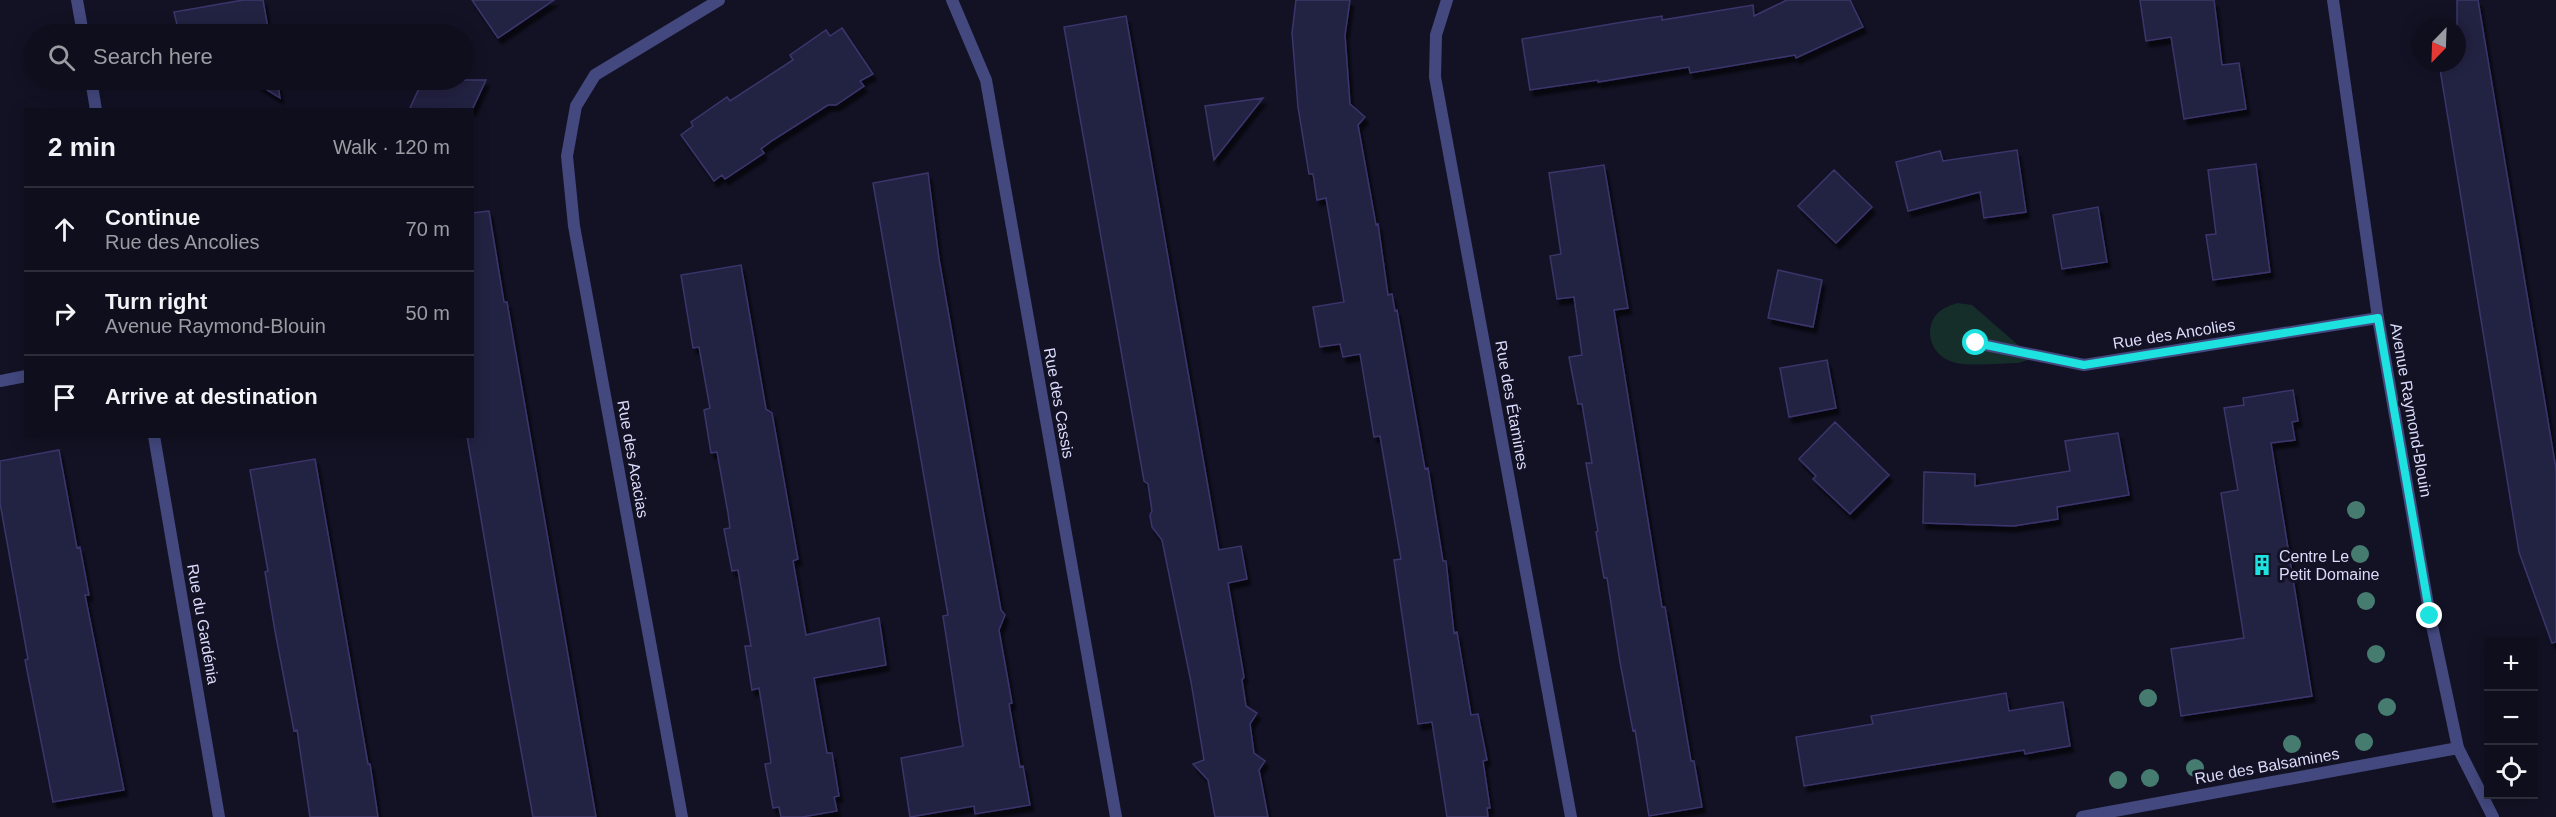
<!DOCTYPE html>
<meta charset="utf-8">
<style>
:root{--surface:#0e0e1c;--page:#171725;--text:#f1f3f6;--muted:#9b9ca3;--line:#2e2e3b}
body{margin:0;font-family:Arial,sans-serif;background:var(--page);color:var(--text)}
.controls{position:absolute;right:18px;bottom:18px;display:grid;overflow:hidden;border-radius:0px;box-shadow:0 3px 15px #0003}
.controls button{width:54px;height:54px;display:grid;place-items:center;padding:0;border:0;border-bottom:2px solid var(--line);background:var(--surface);color:var(--text);font:30px sans-serif}
.compass{position:absolute;left:2412px;top:18px;width:54px;height:54px;border-radius:50%;background:var(--surface);box-shadow:0 3px 15px #0003;rotate:203deg}
.stop{position:absolute;width:18px;height:18px;margin:-14px;border:4px solid #1ee2df;border-radius:50%;background:#fff}
.stop.end{background:#1ee2df;border-color:#fff;box-shadow:0 2px 6px #0008}
.list{margin:0;padding:0;list-style:none}
h2{display:flex;justify-content:space-between;align-items:center;height:78px;margin:0;padding:0 24px;font-size:26px}
h2 small{font-size:20px;font-weight:400;color:var(--muted)}
.list li{display:grid;grid-template-columns:39px 1fr auto;gap:18px;align-items:center;box-sizing:border-box;height:84px;padding:0 24px;border-top:2px solid var(--line)}
.list b{display:block;font-size:22px;white-space:nowrap}
.list p{margin:0;font-size:20px;white-space:nowrap;color:var(--muted)}
.list em{font-size:20px;font-style:normal;color:var(--muted)}
.icon{flex:none;width:33px;height:33px;fill:none;stroke:currentColor;stroke-width:2;stroke-linecap:round;stroke-linejoin:round}
.map{position:relative;flex:none;width:2556px;height:817px;overflow:hidden}
.search{position:absolute;background:var(--surface);box-shadow:0 3px 15px #0003;left:24px;top:24px;width:450px;height:66px;display:flex;align-items:center;gap:15px;box-sizing:border-box;padding:0 21px;border-radius:33px;color:var(--muted);font-size:22px}
.panel{position:absolute;background:var(--surface);box-shadow:0 3px 15px #0003;left:24px;top:108px;width:450px;height:330px;border-radius:0px}
.map>svg:first-child{display:block}
.green{fill:#162e2a}
.building{fill:#242143;stroke:#3a366c;stroke-width:1.5;filter:url(#shadow)}
.lines{fill:none;stroke-linecap:round;stroke-linejoin:round}
.minor{stroke:#43487e;stroke-width:12}
.tertiary{stroke:#43487e;stroke-width:12}
.tree{fill:#467c70}
.route{stroke:#1ee2df;stroke-width:8}
.labels{text-anchor:middle;dominant-baseline:central;stroke-width:6;stroke-linejoin:round;paint-order:stroke}
.street-label{font-size:16px;fill:#dadbfa;stroke:#131225}
.poi-label{font-size:16px;fill:#dadbfa;stroke:#131225;text-anchor:start}
</style>
<div class="map">
<svg width="2556" height="817" viewBox="0 0 2556 817">
<defs>
<filter id="shadow"><feDropShadow dx="3.5" dy="6" stdDeviation="1.5" flood-color="#0009"/></filter>
</defs>
<rect width="100%" height="100%" fill="#131225"/>
<!-- green -->
<path class="green" d="M 1957,303 L 1972,305 L 2026,352 L 2028,360 L 2018,363 C 2002,363 1967,367 1953,362 C 1934,357 1924,335 1934,318 C 1939,309 1949,306 1957,303 Z"/>
<!-- building -->
<path class="building" d="M 243,0 L 263,0 L 269,34 L 179,33 L 174,12 Z
M 472,0 L 554,0 L 498,38 Z
M 1296,0 L 1350,0 L 1345,35 L 1350,104 L 1365,117 L 1358,125 L 1376,225 L 1378,224 L 1388,295 L 1392,294 L 1395,311 L 1397,310 L 1425,469 L 1428,468 L 1443,561 L 1446,561 L 1454,633 L 1457,632 L 1471,715 L 1478,714 L 1487,760 L 1483,761 L 1490,808 L 1487,808 L 1488,817 L 1447,817 L 1432,722 L 1418,724 L 1394,560 L 1401,559 L 1380,436 L 1374,437 L 1360,354 L 1343,357 L 1340,344 L 1320,347 L 1313,307 L 1344,302 L 1326,198 L 1317,200 L 1313,174 L 1309,174 L 1298,107 L 1292,33 Z
M 1787,0 L 1850,0 L 1863,27 L 1796,58 L 1795,55 L 1690,73 L 1689,67 L 1598,82 L 1598,80 L 1530,90 L 1522,39 L 1623,22 L 1662,16 L 1662,20 L 1753,5 L 1754,16 Z
M 2140,0 L 2214,0 L 2222,65 L 2239,63 L 2246,109 L 2184,119 L 2171,37 L 2146,41 Z
M 2457,0 L 2478,0 L 2556,469 L 2556,642 L 2552,643 L 2519,552 L 2439,63 L 2457,63 Z
M 1126,16 L 1219,550 L 1241,546 L 1247,579 L 1228,583 L 1244,677 L 1242,680 L 1246,706 L 1257,713 L 1250,724 L 1254,753 L 1265,761 L 1259,770 L 1268,817 L 1215,817 L 1208,780 L 1193,764 L 1204,760 L 1191,682 L 1162,540 L 1152,527 L 1150,515 L 1152,511 L 1148,484 L 1144,481 L 1064,27 Z
M 842,28 L 873,74 L 860,81 L 864,86 L 836,105 L 828,105 L 773,140 L 761,149 L 764,153 L 725,179 L 722,175 L 714,181 L 681,135 L 693,126 L 691,122 L 727,97 L 730,101 L 793,60 L 790,55 L 826,30 L 830,36 Z
M 251,80 L 277,80 L 280,98 Z
M 423,80 L 486,80 L 472,110 L 409,110 Z
M 1263,98 L 1214,160 L 1205,106 Z
M 2017,150 L 2026,212 L 1984,218 L 1980,192 L 1908,211 L 1896,162 L 1940,151 L 1943,161 Z
M 2256,164 L 2270,272 L 2213,280 L 2206,235 L 2216,234 L 2208,170 Z
M 1604,165 L 1628,308 L 1614,310 L 1662,607 L 1665,607 L 1691,761 L 1694,761 L 1702,807 L 1649,816 L 1635,730 L 1633,731 L 1620,662 L 1607,578 L 1604,578 L 1596,532 L 1598,531 L 1586,463 L 1592,463 L 1582,404 L 1578,404 L 1569,357 L 1582,355 L 1574,297 L 1557,299 L 1550,256 L 1561,254 L 1549,173 Z
M 1834,170 L 1872,207 L 1836,243 L 1798,206 Z
M 928,173 L 939,259 L 983,510 L 1001,610 L 1005,615 L 999,630 L 1012,703 L 1009,704 L 1020,767 L 1023,766 L 1030,805 L 975,814 L 974,806 L 910,817 L 901,758 L 963,746 L 943,616 L 948,615 L 873,183 Z
M 2098,207 L 2107,262 L 2062,269 L 2053,215 Z
M 489,211 L 504,302 L 507,302 L 596,817 L 533,817 L 508,678 L 467,436 L 472,436 L 472,213 Z
M 741,265 L 766,409 L 772,413 L 798,559 L 793,561 L 806,635 L 879,618 L 886,665 L 814,678 L 827,753 L 832,753 L 839,796 L 834,797 L 837,811 L 802,817 L 781,817 L 779,807 L 773,808 L 765,764 L 771,763 L 769,749 L 759,688 L 752,690 L 745,646 L 751,646 L 738,570 L 732,571 L 724,529 L 730,528 L 728,513 L 717,452 L 711,453 L 704,410 L 710,408 L 699,347 L 693,348 L 681,275 Z
M 1778,270 L 1822,280 L 1813,327 L 1768,318 Z
M 1827,360 L 1836,408 L 1789,417 L 1780,368 Z
M 2293,390 L 2298,421 L 2292,422 L 2295,440 L 2271,443 L 2312,696 L 2181,716 L 2171,649 L 2244,638 L 2221,493 L 2238,490 L 2224,408 L 2244,405 L 2243,398 Z
M 1835,422 L 1889,475 L 1850,514 L 1813,479 L 1816,476 L 1799,459 Z
M 2118,433 L 2129,495 L 2057,507 L 2058,519 L 2014,526 L 1923,523 L 1924,472 L 1975,474 L 1975,486 L 2070,471 L 2065,441 Z
M 59,450 L 77,548 L 80,547 L 89,595 L 85,595 L 124,790 L 53,802 L 25,660 L 28,659 L 0,503 L 0,461 Z
M 315,459 L 368,764 L 370,764 L 378,817 L 310,817 L 297,730 L 294,731 L 275,631 L 265,572 L 268,571 L 250,470 Z
M 2006,693 L 2009,711 L 2063,702 L 2070,746 L 2025,754 L 2024,750 L 1804,786 L 1796,737 L 1873,724 L 1871,716 Z"/>
<g class="lines">
<!-- minor -->
<path class="minor" d="M 77,0 L 83,34
M 952,0 L 986,80 L 1116,817
M 1447,0 L 1436,35 L 1435,77 L 1571,817
M 91,80 L 96,110
M 1976,343 L 2084,365 L 2378,318
M 0,381 L 26,376
M 154,436 L 219,817
M 682,817 L 574,226 L 567,156 L 576,106 L 595,75 L 719,0
M 2082,817 L 2458,748"/>
<!-- tertiary -->
<path class="tertiary" d="M 2333,0 L 2378,318 L 2430,616 L 2458,748 L 2493,817"/>
</g>
<!-- trees -->
<g class="tree">
<circle cx="2356" cy="510" r="9"/>
<circle cx="2360" cy="554" r="9"/>
<circle cx="2366" cy="601" r="9"/>
<circle cx="2376" cy="654" r="9"/>
<circle cx="2148" cy="698" r="9"/>
<circle cx="2387" cy="707" r="9"/>
<circle cx="2364" cy="742" r="9"/>
<circle cx="2292" cy="744" r="9"/>
<circle cx="2195" cy="768" r="9"/>
<circle cx="2150" cy="778" r="9"/>
<circle cx="2118" cy="780" r="9"/>
</g>
<g class="lines">
<!-- route -->
<path class="route" d="M 1976,343 L 2084,365 L 2378,318 L 2430,616"/>
</g>
<!-- icons -->
<defs>
<symbol id="building-bare" viewBox="-9 -9 18 18"><path d="M-4-6H4V6H1V3H-1V6H-4ZM-2.5-4.3h1.7v1.8h-1.7ZM.8-4.3h1.7v1.8H.8ZM-2.5-1h1.7V.8h-1.7ZM.8-1h1.7V.8H.8Z" fill="#1ee2df" stroke="#131225" stroke-width="2.5" paint-order="stroke"/></symbol>
</defs>
<g fill-rule="evenodd">
<use href="#building-bare" x="2247" y="550" width="30" height="30"/>
</g>
<g class="labels">
<!-- street labels -->
<g class="street-label">
<text transform="translate(2174 334) rotate(-9)">Rue des Ancolies</text>
<text transform="translate(1059 403) rotate(80)">Rue des Cassis</text>
<text transform="translate(1512 405) rotate(80)">Rue des Étamines</text>
<text transform="translate(2411 410) rotate(80)">Avenue Raymond-Blouin</text>
<text transform="translate(633 459) rotate(80)">Rue des Acacias</text>
<text transform="translate(203 624) rotate(80)">Rue du Gardénia</text>
<text transform="translate(2267 766) rotate(-10)">Rue des Balsamines</text>
</g>
<!-- poi labels -->
<g class="poi-label">
<text x="2279" y="556">Centre Le<tspan x="2279" dy="18">Petit Domaine</tspan></text>
</g>
</g>
</svg>
<div class="controls">
<button>+</button>
<button>−</button>
<button><svg class="icon" aria-label="locate" viewBox="0 0 24 24"><circle cx="12" cy="12" r="6"/><path d="M12 2v4M12 18v4M2 12h4M18 12h4"/></svg></button>
</div>
<svg class="compass" viewBox="-18 -18 36 36"><path d="M0-13l5 13h-10z" fill="#e53935"/><path d="M0 13l5-13h-10z" fill="#9b9ca3"/></svg>
<div class="stop" style="left:1976px;top:343px"></div>
<div class="stop end" style="left:2430px;top:616px"></div>
<div class="search"><svg class="icon" aria-label="search" viewBox="0 0 24 24"><circle cx="10" cy="10" r="6"/><path d="M15 15l6 6"/></svg>Search here</div>
<section class="panel">
<h2>2 min<small>Walk · 120 m</small></h2>
<ul class="list">
<li><svg class="icon" aria-label="ahead" viewBox="0 0 24 24"><path d="M12 20V5M6 11l6-6 6 6"/></svg><div><b>Continue</b><p>Rue des Ancolies</p></div><em>70 m</em></li>
<li><svg class="icon" aria-label="right" viewBox="0 0 24 24"><path d="M7 20v-9h11M14 6l5 5-5 5"/></svg><div><b>Turn right</b><p>Avenue Raymond-Blouin</p></div><em>50 m</em></li>
<li><svg class="icon" aria-label="arrive" viewBox="0 0 24 24"><path d="M6 21V4h12l-3 4 3 4H6"/></svg><div><b>Arrive at destination</b></div></li>
</ul>
</section>
</div>
